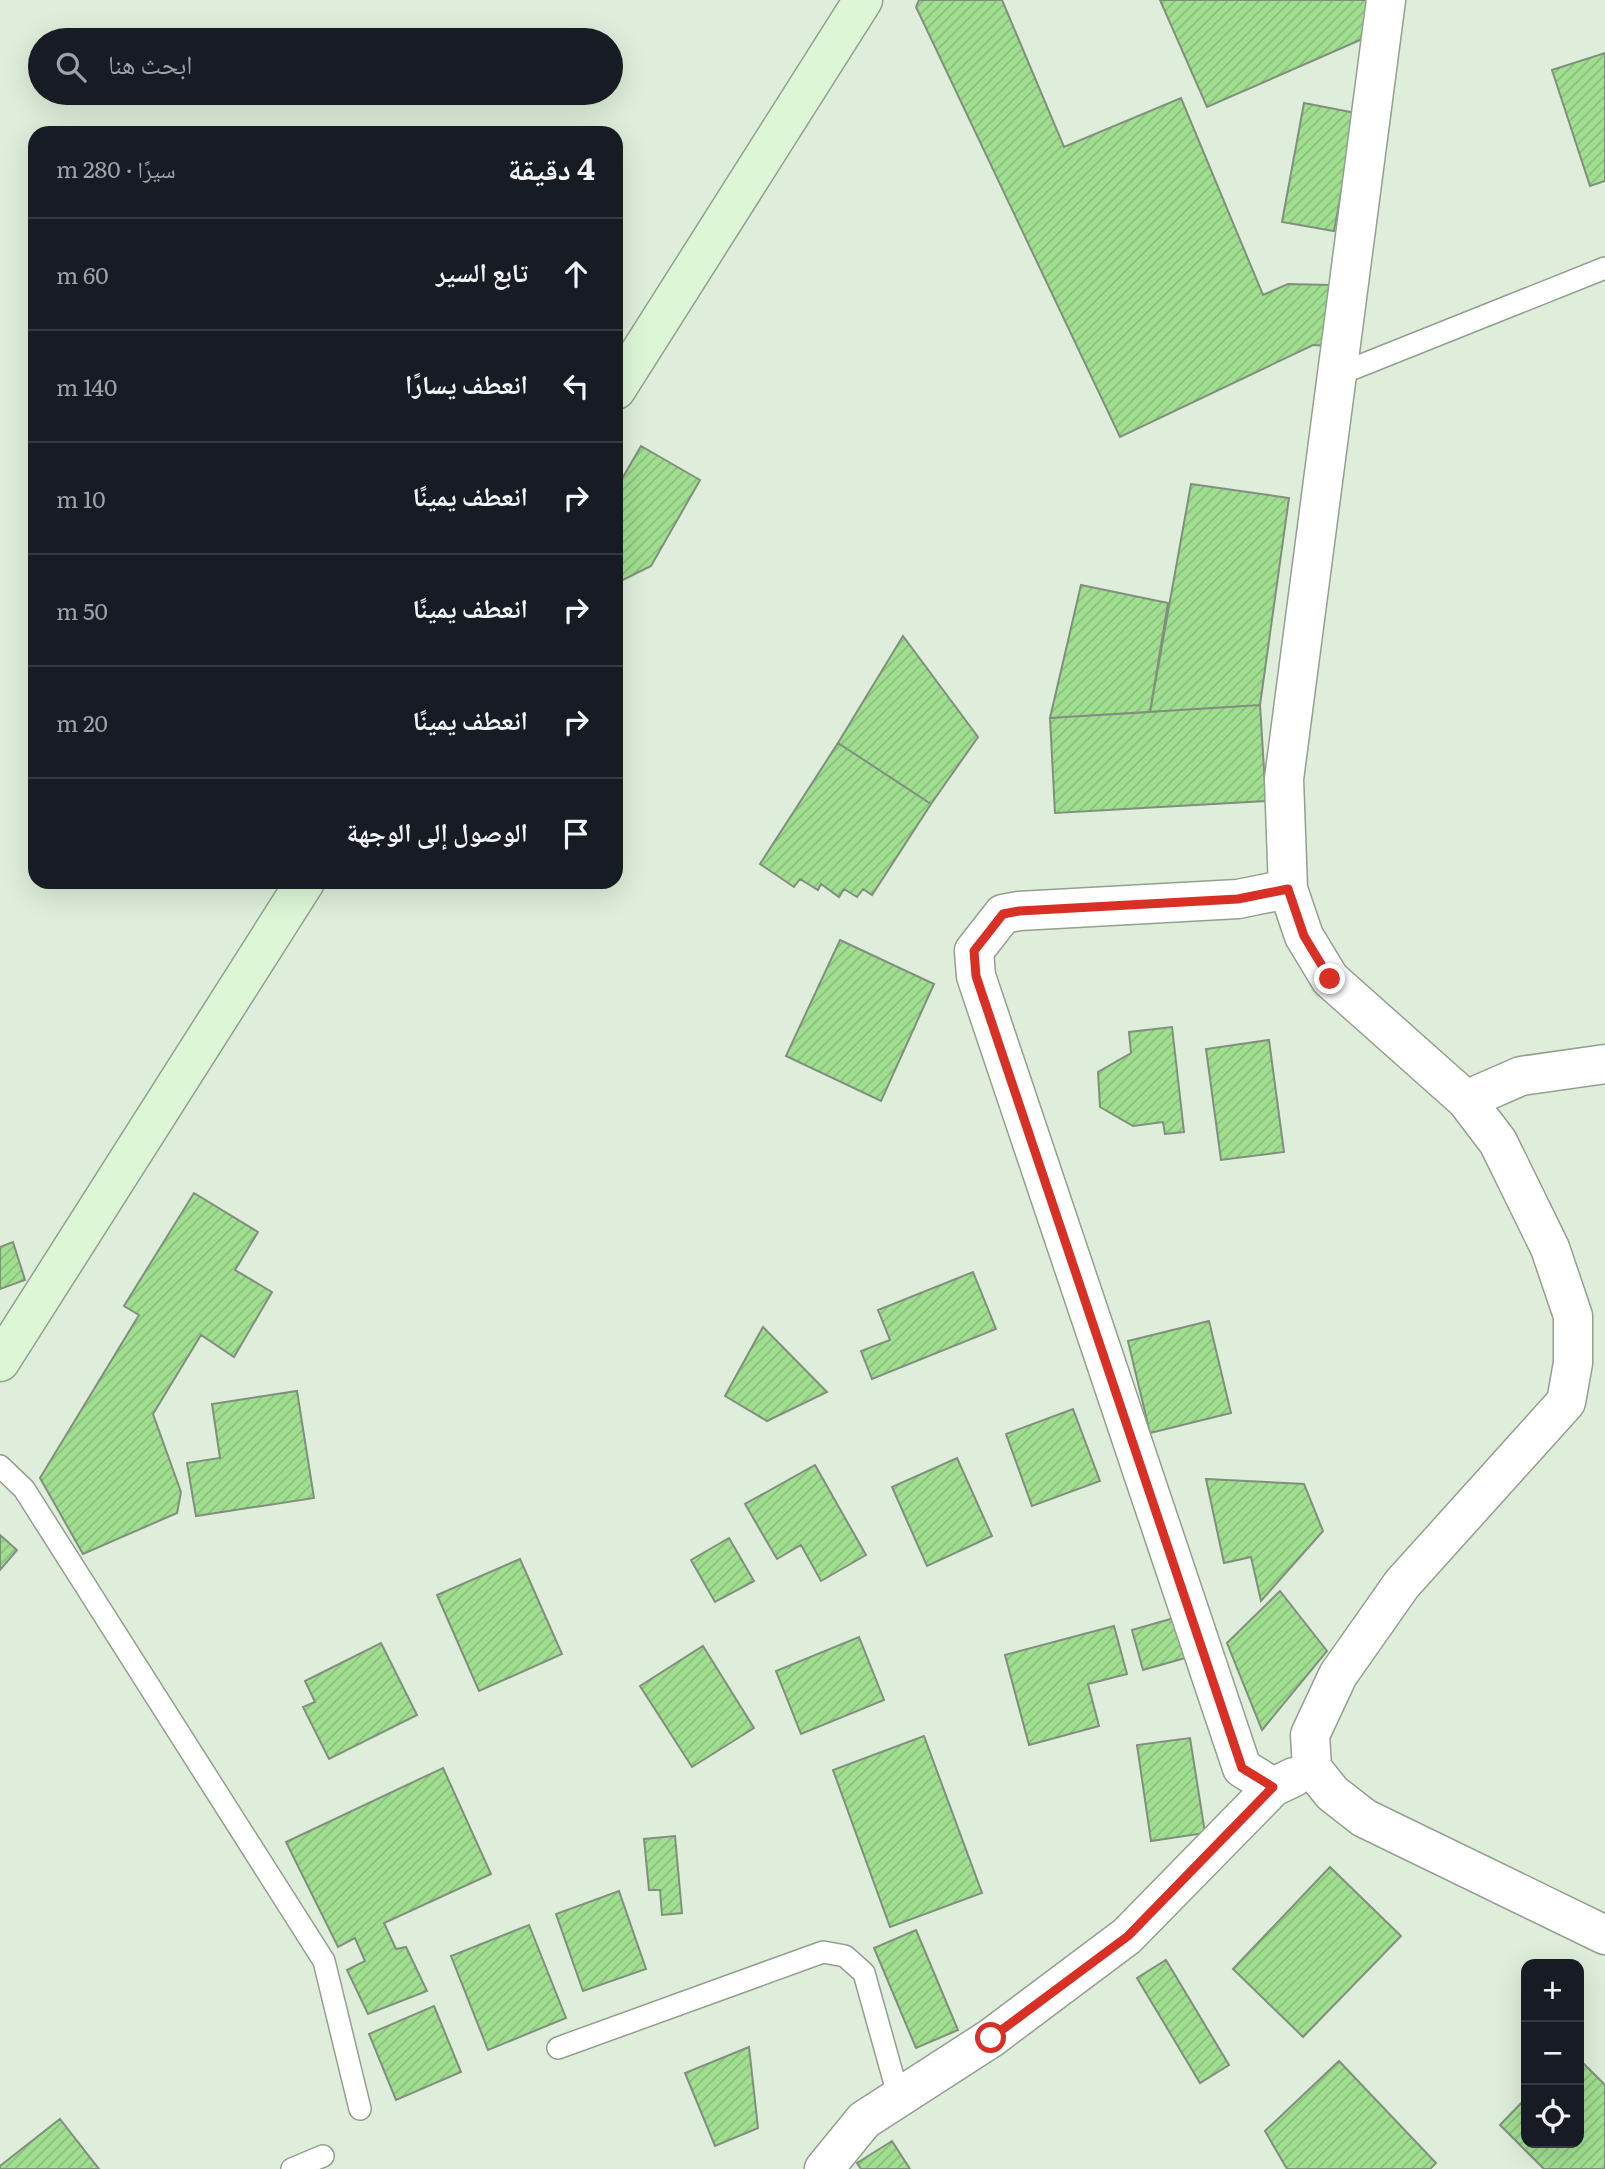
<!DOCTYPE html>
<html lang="ar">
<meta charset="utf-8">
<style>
:root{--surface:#171b24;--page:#242831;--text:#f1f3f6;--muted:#9ea1a6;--line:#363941}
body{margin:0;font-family:Literata,"Noto Naskh Arabic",serif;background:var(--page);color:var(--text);direction:rtl}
.controls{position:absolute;right:21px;bottom:21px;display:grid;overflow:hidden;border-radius:14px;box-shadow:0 7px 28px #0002}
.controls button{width:63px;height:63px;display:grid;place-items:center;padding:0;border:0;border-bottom:2px solid var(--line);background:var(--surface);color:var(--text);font:35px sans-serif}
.stop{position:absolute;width:21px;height:21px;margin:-16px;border:5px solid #d93025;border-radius:50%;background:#fff}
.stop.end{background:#d93025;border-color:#fff;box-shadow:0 2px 7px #0008}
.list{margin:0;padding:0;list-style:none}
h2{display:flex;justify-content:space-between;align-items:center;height:91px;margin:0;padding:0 28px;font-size:30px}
h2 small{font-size:23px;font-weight:400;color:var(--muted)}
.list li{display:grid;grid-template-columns:46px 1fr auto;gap:21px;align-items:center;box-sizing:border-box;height:112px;padding:0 28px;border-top:2px solid var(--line)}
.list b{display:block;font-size:26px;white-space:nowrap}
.list em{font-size:23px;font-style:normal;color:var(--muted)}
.icon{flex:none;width:38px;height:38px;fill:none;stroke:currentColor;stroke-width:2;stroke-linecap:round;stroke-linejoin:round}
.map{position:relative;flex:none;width:1605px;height:2169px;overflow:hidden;direction:ltr}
.search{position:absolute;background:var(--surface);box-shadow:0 7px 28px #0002;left:28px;top:28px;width:595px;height:77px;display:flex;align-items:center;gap:18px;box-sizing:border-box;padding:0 24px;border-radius:38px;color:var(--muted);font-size:26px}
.panel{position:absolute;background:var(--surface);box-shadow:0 7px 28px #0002;left:28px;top:126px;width:595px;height:763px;border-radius:21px;direction:rtl}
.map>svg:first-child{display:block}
.building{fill:url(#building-hatch);stroke:#818f7e;stroke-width:2}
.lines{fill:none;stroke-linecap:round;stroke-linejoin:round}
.lane-casing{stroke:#92a08e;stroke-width:24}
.street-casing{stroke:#92a08e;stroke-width:41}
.secondary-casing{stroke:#92a08e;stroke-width:41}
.lane{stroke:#fff;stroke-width:21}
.street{stroke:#fff;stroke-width:38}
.secondary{stroke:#ddf6d6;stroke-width:38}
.route{stroke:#d93025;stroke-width:9}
</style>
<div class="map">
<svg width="1605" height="2169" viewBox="0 0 1605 2169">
<defs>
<pattern id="building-hatch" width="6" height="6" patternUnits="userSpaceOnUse" patternTransform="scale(1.75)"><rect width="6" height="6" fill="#a1df90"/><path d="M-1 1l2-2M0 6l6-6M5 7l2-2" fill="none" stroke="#89be7b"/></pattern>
</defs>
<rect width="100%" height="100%" fill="#deeeda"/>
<!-- building -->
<path class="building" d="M 919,0 L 1002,0 L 1064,147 L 1181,98 L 1263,295 L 1288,284 L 1330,285 L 1329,346 L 1313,345 L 1120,437 L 916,7 Z
M 1160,0 L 1371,0 L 1367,37 L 1207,107 Z
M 1605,53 L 1605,181 L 1590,186 L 1552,70 Z
M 1304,103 L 1356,113 L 1334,231 L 1282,222 Z
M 641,446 L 700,480 L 651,566 L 623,580 L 616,577 L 616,489 Z
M 1191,484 L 1289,498 L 1260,705 L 1150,712 Z
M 1081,585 L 1168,603 L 1150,712 L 1050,718 Z
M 903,636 L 978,737 L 931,804 L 838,743 Z
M 1260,705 L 1266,801 L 1055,813 L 1050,718 Z
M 838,743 L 931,804 L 872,895 L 863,889 L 857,897 L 844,889 L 839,897 L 821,884 L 818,890 L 800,879 L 794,887 L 760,864 Z
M 840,940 L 934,984 L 881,1101 L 786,1056 Z
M 1172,1027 L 1184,1132 L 1165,1134 L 1163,1122 L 1133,1126 L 1100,1107 L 1098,1072 L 1131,1053 L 1129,1032 Z
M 1269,1040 L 1284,1152 L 1221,1160 L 1206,1049 Z
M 194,1193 L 258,1232 L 235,1270 L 272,1292 L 234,1357 L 201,1335 L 153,1414 L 181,1492 L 177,1513 L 83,1554 L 40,1478 L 139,1315 L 124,1306 Z
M 13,1242 L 25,1280 L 0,1289 L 0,1247 Z
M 973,1272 L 996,1329 L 872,1379 L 861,1351 L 890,1340 L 878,1310 Z
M 1209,1321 L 1231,1413 L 1150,1433 L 1128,1341 Z
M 763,1327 L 827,1392 L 767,1421 L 725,1396 Z
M 297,1391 L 314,1498 L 196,1516 L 187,1463 L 220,1458 L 212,1404 Z
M 1073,1409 L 1100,1481 L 1032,1506 L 1006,1434 Z
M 957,1458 L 992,1536 L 927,1566 L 892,1487 Z
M 815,1465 L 866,1555 L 821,1581 L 801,1545 L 777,1559 L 745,1504 Z
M 1206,1479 L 1304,1484 L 1323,1531 L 1261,1601 L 1251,1557 L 1224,1563 Z
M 0,1535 L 17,1550 L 0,1570 Z
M 729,1538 L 754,1581 L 715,1602 L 691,1560 Z
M 520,1559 L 562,1654 L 479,1691 L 437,1595 Z
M 1280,1591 L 1327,1651 L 1262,1730 L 1227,1643 Z
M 1174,1618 L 1185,1658 L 1143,1670 L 1132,1630 Z
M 1114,1626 L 1127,1674 L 1088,1684 L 1099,1726 L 1029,1745 L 1005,1655 Z
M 859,1637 L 884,1700 L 801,1734 L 776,1671 Z
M 381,1643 L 417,1715 L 329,1759 L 303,1707 L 315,1702 L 305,1681 Z
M 703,1646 L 754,1728 L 692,1767 L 640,1686 Z
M 924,1736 L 982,1893 L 890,1927 L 833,1770 Z
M 1190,1738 L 1205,1833 L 1151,1841 L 1137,1745 Z
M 443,1768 L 491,1874 L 384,1923 L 396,1949 L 406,1947 L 427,1991 L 368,2014 L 347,1970 L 365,1961 L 355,1938 L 338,1947 L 286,1842 Z
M 675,1836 L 682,1913 L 662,1915 L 660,1890 L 649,1890 L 644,1839 Z
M 1330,1867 L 1401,1936 L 1303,2037 L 1233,1969 Z
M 619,1891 L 646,1969 L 583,1991 L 556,1914 Z
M 529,1925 L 566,2018 L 488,2050 L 451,1956 Z
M 916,1930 L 958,2030 L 916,2048 L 874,1948 Z
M 1166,1960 L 1229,2065 L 1200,2083 L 1137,1978 Z
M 434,2006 L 461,2072 L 396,2100 L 369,2034 Z
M 749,2047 L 758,2128 L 715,2146 L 685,2073 Z
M 1579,2059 L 1605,2085 L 1605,2169 L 1544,2169 L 1500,2125 L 1526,2098 L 1526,2143 L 1579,2143 Z
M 1339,2061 L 1436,2163 L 1430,2169 L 1287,2169 L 1265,2131 Z
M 60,2119 L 99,2169 L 0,2169 L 0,2166 Z
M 892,2141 L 910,2169 L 861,2169 L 857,2163 Z"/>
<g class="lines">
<defs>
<path id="lane" d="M 1337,375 L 1605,268
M 0,1466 L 24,1489 L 324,1961 L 360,2109
M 558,2048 L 823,1952 L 845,1956 L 864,1973 L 899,2098
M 292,2169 L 323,2156"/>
<path id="street" d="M 1386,0 L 1284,779 L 1288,889 L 1304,936 L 1330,979 L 1466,1100 L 1498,1142 L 1550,1248 L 1573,1316 L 1573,1363 L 1566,1402 L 1402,1584 L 1338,1675 L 1310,1735 L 1312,1768 L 1332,1793 L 1364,1818 L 1605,1935
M 1466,1100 L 1521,1076 L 1605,1064
M 1273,1787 L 1242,1768 L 976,976 L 974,951 L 1003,914 L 1019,911 L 1238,899 L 1288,889
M 824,2169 L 864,2120 L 991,2038 L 1127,1936 L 1273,1787 L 1294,1777"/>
<path id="secondary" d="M 616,390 L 863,0
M 0,1362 L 305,882"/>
</defs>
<!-- lane casing -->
<use href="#lane" class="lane-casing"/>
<!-- street casing -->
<use href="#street" class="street-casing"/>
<!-- secondary casing -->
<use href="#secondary" class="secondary-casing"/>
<!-- lane -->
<use href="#lane" class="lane"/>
<!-- street -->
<use href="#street" class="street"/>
<!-- secondary -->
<use href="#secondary" class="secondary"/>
</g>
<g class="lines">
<!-- route -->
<path class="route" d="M 991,2038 L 1128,1936 L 1273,1787 L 1242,1768 L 976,976 L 974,951 L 1003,914 L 1019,911 L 1238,899 L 1288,889 L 1304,936 L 1330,979"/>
</g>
</svg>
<div class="controls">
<button>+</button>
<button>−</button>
<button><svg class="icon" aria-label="locate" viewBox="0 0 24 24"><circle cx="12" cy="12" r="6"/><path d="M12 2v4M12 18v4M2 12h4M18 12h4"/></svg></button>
</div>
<div class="stop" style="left:991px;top:2038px"></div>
<div class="stop end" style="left:1330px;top:979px"></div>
<div class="search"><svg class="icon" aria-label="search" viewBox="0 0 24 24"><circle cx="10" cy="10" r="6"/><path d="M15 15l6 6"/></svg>ابحث هنا</div>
<section class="panel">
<h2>4 دقيقة<small>سيرًا · 280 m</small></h2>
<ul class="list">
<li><svg class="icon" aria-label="ahead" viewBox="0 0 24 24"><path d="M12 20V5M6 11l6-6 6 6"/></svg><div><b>تابع السير</b></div><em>60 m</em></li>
<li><svg class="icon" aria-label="left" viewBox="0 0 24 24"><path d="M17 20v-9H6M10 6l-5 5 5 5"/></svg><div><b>انعطف يسارًا</b></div><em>140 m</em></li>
<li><svg class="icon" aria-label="right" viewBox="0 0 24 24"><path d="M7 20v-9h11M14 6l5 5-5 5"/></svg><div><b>انعطف يمينًا</b></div><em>10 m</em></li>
<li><svg class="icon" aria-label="right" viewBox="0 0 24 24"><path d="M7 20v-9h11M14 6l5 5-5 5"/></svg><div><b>انعطف يمينًا</b></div><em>50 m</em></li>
<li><svg class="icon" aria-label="right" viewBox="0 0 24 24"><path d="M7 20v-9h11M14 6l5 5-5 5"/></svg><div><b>انعطف يمينًا</b></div><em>20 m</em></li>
<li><svg class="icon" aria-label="arrive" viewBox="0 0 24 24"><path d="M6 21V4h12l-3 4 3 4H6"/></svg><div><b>الوصول إلى الوجهة</b></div></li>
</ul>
</section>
</div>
